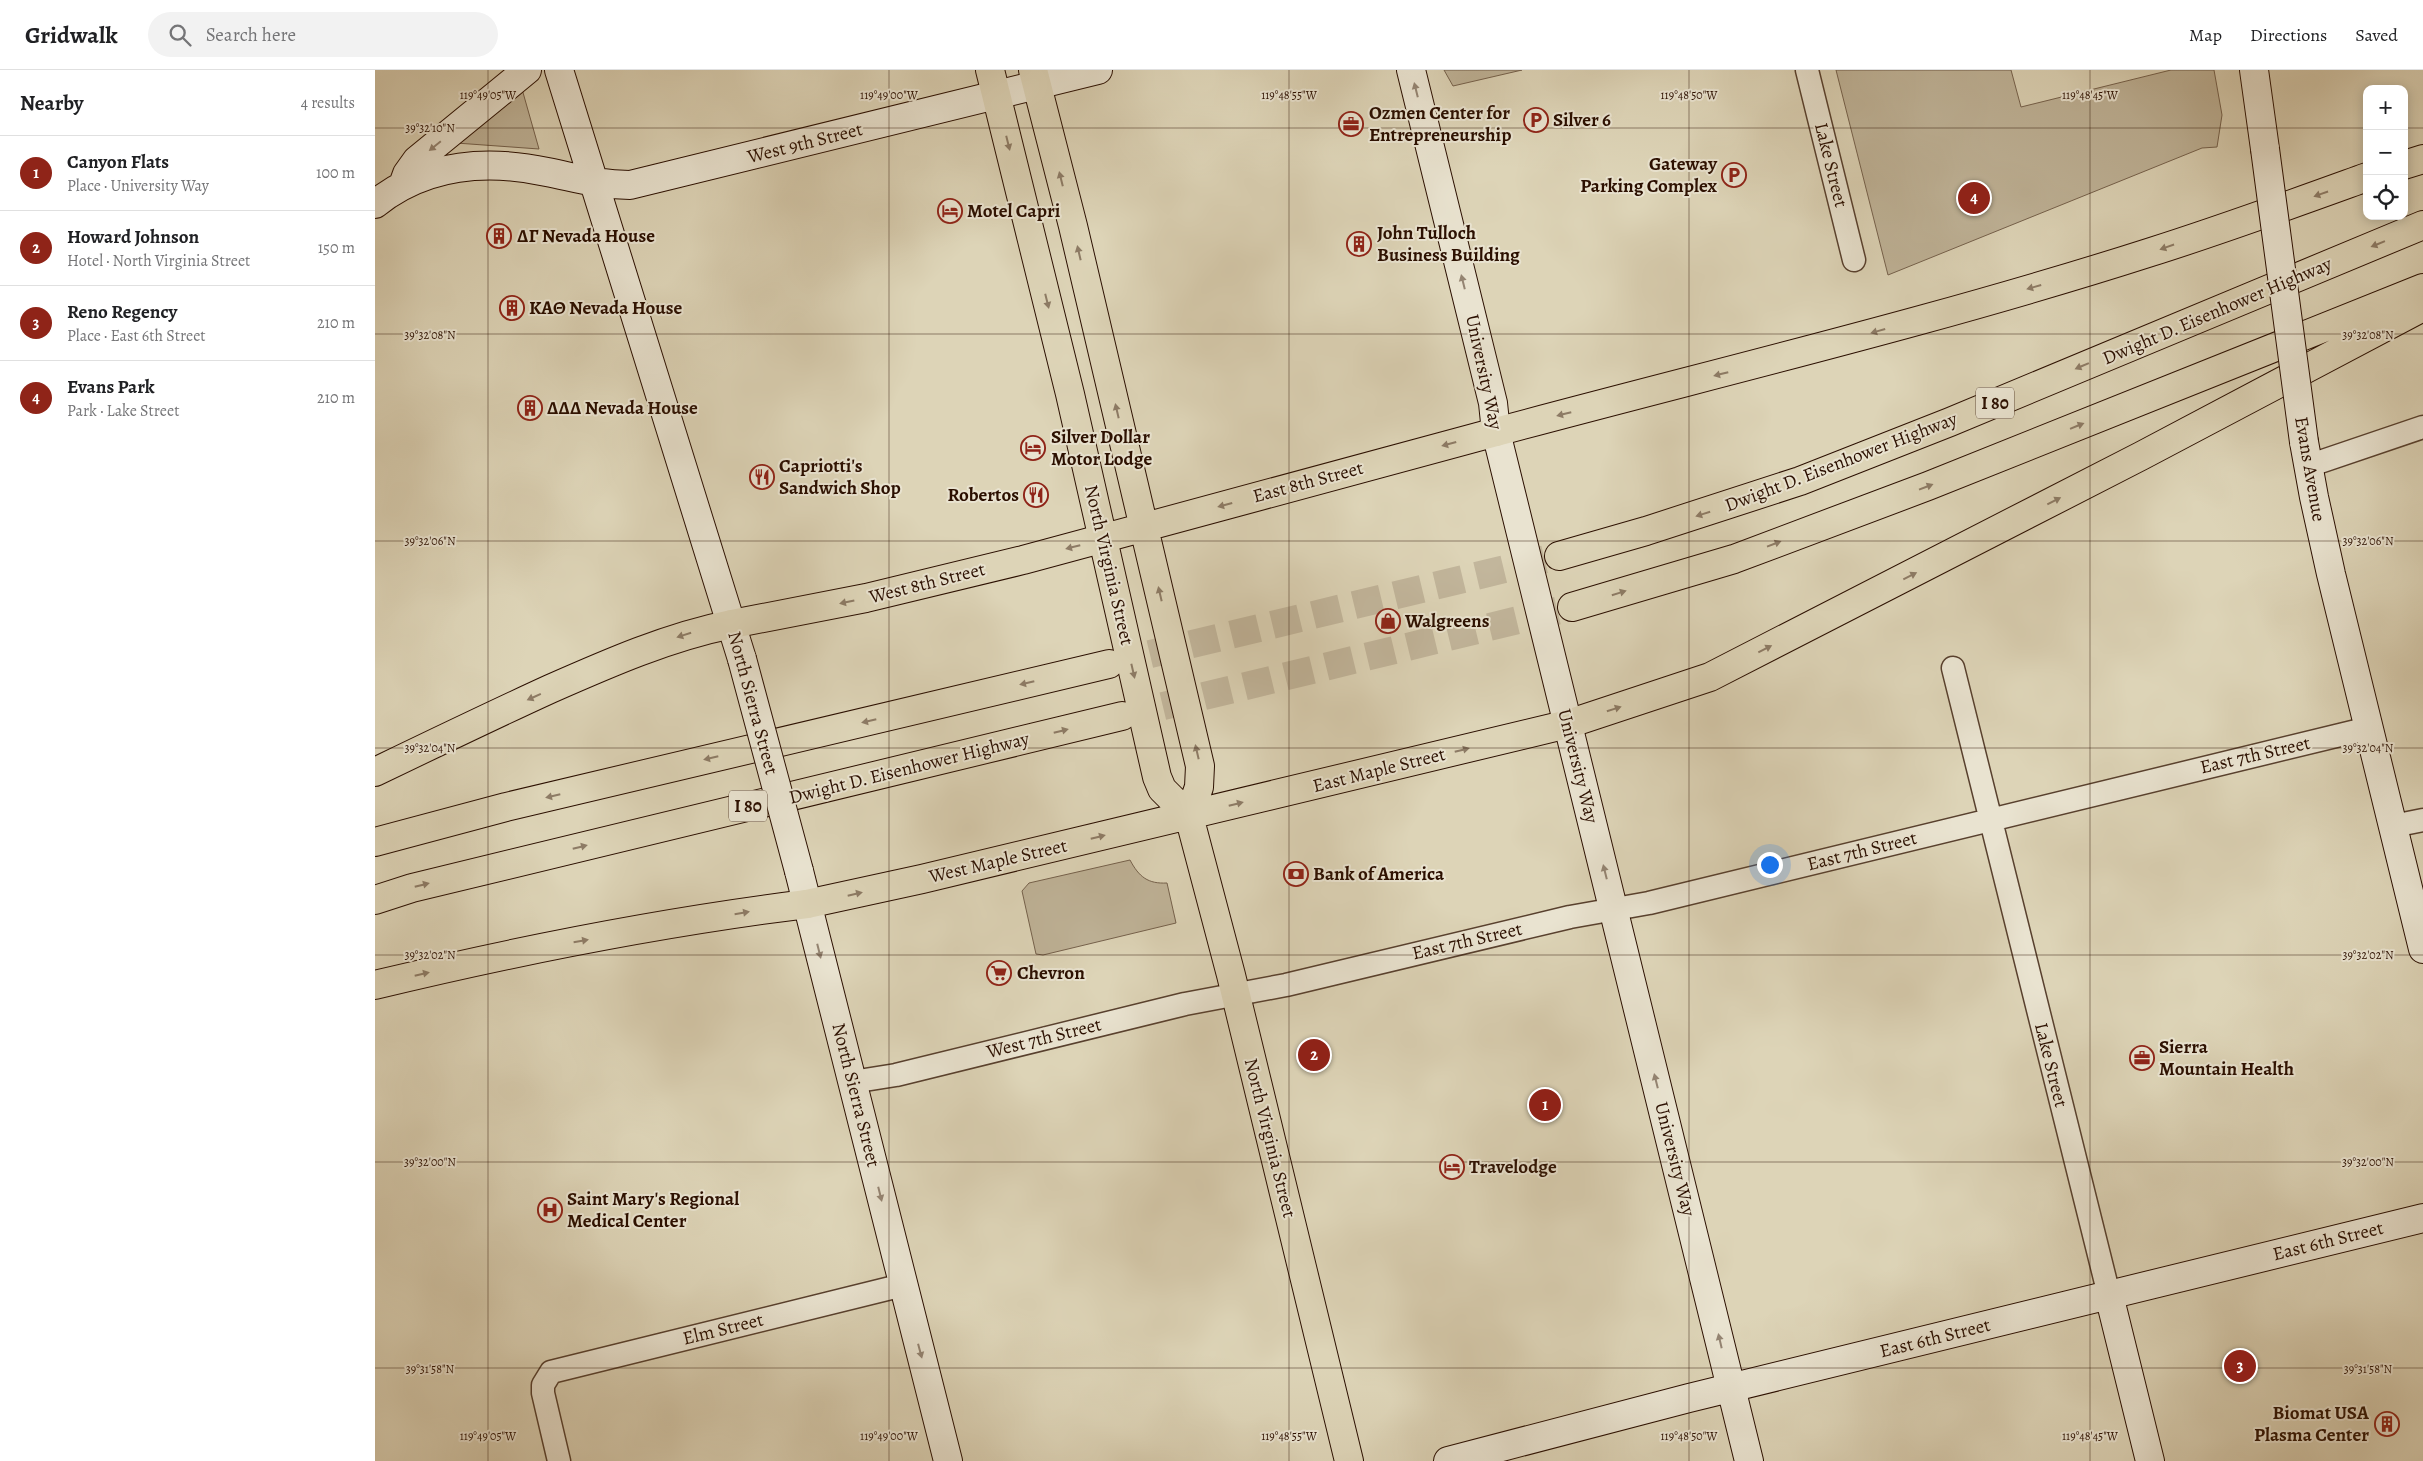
<!DOCTYPE html>
<meta charset="utf-8">
<style>
:root{--surface:#fff;--page:#f2f2f2;--text:#202124;--muted:#757577;--line:#e0e0e0;--accent:#8f2418}
body{margin:0;font-family:Alegreya,serif;background:var(--page);color:var(--text)}
.controls{position:absolute;right:15px;top:15px;display:grid;overflow:hidden;border-radius:10px;box-shadow:0 2px 12px #0003}
.controls button{width:45px;height:45px;display:grid;place-items:center;padding:0;border:0;border-bottom:1px solid var(--line);background:var(--surface);color:var(--text);font:25px sans-serif}
.you{position:absolute;left:1394px;top:794px;width:18px;height:18px;margin:-12px;border:4px solid #fff;border-radius:50%;background:#1a73e8;box-shadow:0 0 0 8px #1a73e833}
.badge{display:grid;place-items:center;width:32px;height:32px;border-radius:50%;background:var(--accent);color:#fff;font-size:16px;font-weight:700}
.pin{position:absolute;translate:-50% -50%;border:2px solid #fff;box-shadow:0 1px 5px #0006}
.list{margin:0;padding:0;list-style:none}
h2{display:flex;justify-content:space-between;align-items:center;height:65px;margin:0;padding:0 20px;font-size:21px}
h2 small{font-size:16px;font-weight:400;color:var(--muted)}
.list li{display:grid;grid-template-columns:32px 1fr auto;gap:15px;align-items:center;box-sizing:border-box;height:75px;padding:0 20px;border-top:1px solid var(--line)}
.list b{display:block;font-size:19px;white-space:nowrap}
.list p{margin:0;font-size:16px;white-space:nowrap;color:var(--muted)}
.list em{font-size:16px;font-style:normal;color:var(--muted)}
.icon{flex:none;width:28px;height:28px;fill:none;stroke:currentColor;stroke-width:2;stroke-linecap:round;stroke-linejoin:round}
.map{position:relative;flex:none;width:2048px;height:1391px;overflow:hidden}
header{display:flex;align-items:center;gap:30px;box-sizing:border-box;height:70px;padding:0 25px;background:var(--surface);border-bottom:1px solid var(--line)}
header strong{font-size:24px}
nav{display:flex;gap:28px;margin-inline-start:auto;font-size:18px}
.search{width:350px;height:45px;background:var(--page);display:flex;align-items:center;gap:12px;box-sizing:border-box;padding:0 18px;border-radius:28px;color:var(--muted);font-size:19px}
main{display:flex}
aside{flex:1;background:var(--surface)}
.map>svg:first-child{display:block}
.green{fill:#bfb398;stroke:#75614c}
.lines{fill:none;stroke-linecap:round;stroke-linejoin:round}
.highway-tunnel{stroke:#c2b69c;stroke-width:28;stroke-dasharray:28 14;stroke-linecap:butt}
.street-casing{stroke:#58402e;stroke-width:25}
.secondary-casing{stroke:#2b0f00;stroke-width:30}
.primary-casing{stroke:#2b0f00;stroke-width:30}
.highway-casing{stroke:#2b0f00;stroke-width:30}
.street{stroke:#e9e3d0;stroke-width:22}
.secondary{stroke:#e9e3d0;stroke-width:28}
.primary{stroke:#ddd4b7;stroke-width:28}
.highway{stroke:#ddd4b7;stroke-width:28}
.secondary-bridge-casing{stroke:#2b0f00;stroke-width:30;stroke-linecap:butt}
.secondary-bridge{stroke:#e9e3d0;stroke-width:28}
.oneway{fill:#948472}
.oneway2{fill:#8d7b65}
.ticks{fill:none;stroke:#2b0f00;stroke-width:1;stroke-opacity:0.45}
.labels{text-anchor:middle;dominant-baseline:central;stroke-width:4;stroke-linejoin:round;paint-order:stroke}
.shield{fill:#e9e3d0;stroke:#644f3e;stroke-width:1}
.shield-label{font-size:18px;font-weight:bold;fill:#2b0f00}
.poi-label{font-size:19px;font-weight:bold;fill:#2b0f00;stroke:#e9e3d0;text-anchor:start}
.street-label{font-size:19px;fill:#2b0f00;stroke:#e9e3d0}
.ticks-label{font-size:12px;text-anchor:middle;fill:#2b0f00;stroke:#e9e3d0;stroke-width:4;stroke-linejoin:round;paint-order:stroke}
</style>
<header>
<strong>Gridwalk</strong>
<div class="search"><svg class="icon" aria-label="search" viewBox="0 0 24 24"><circle cx="10" cy="10" r="6"/><path d="M15 15l6 6"/></svg>Search here</div>
<nav><a>Map</a><a>Directions</a><a>Saved</a></nav>
</header>
<main>
<aside>
<h2>Nearby<small>4 results</small></h2>
<ul class="list">
<li><span class="badge">1</span><div><b>Canyon Flats</b><p>Place · University Way</p></div><em>100 m</em></li>
<li><span class="badge">2</span><div><b>Howard Johnson</b><p>Hotel · North Virginia Street</p></div><em>150 m</em></li>
<li><span class="badge">3</span><div><b>Reno Regency</b><p>Place · East 6th Street</p></div><em>210 m</em></li>
<li><span class="badge">4</span><div><b>Evans Park</b><p>Park · Lake Street</p></div><em>210 m</em></li>
</ul>
</aside>
<div class="map">
<svg width="2048" height="1391" viewBox="0 0 2048 1391">
<rect width="100%" height="100%" fill="#ddd4b7"/>
<filter id="stains"><feTurbulence type="fractalNoise" baseFrequency=".004" numOctaves="4"/><feColorMatrix values="0 0 0 0 .2 0 0 0 0 .09 0 0 0 0 .02 0 0 0 .5 -.17"/></filter>
<radialGradient id="worn" r=".72"><stop offset=".6" stop-color="#630" stop-opacity="0"/><stop offset="1" stop-color="#630" stop-opacity=".3"/></radialGradient>
<!-- green -->
<path class="green" d="M 1069,0 L 1147,0 L 1078,16 Z
M 1461,0 L 1636,0 L 1646,37 L 1796,0 L 1839,0 L 1847,45 L 1842,77 L 1827,78 L 1513,205 Z
M 147,19 L 164,79 L 81,73 Z
M 755,790 C 764,807 773,814 792,813 L 801,853 L 668,885 L 661,884 L 647,821 L 654,813 Z"/>
<g class="lines">
<!-- highway-tunnel -->
<path class="highway-tunnel" d="M 734,594 L 1184,486
M 747,646 L 1197,537"/>
<defs>
<path id="street" d="M 1432,0 L 1479,190
M 1933,396 L 2048,357
M 1578,598 L 1734,1225
M 2018,756 L 2048,750
M 477,1012 L 521,1005 L 810,934 L 911,915 L 1195,847 L 1274,833 L 1994,658
M 184,1391 L 168,1323 L 168,1315 L 176,1302 L 528,1215"/>
<path id="secondary" d="M 184,0 L 367,589
M 1036,0 L 1118,333 L 1121,362 L 1374,1391
M 1879,0 L 1890,79
M 28,115 L 32,104 L 42,90 L 152,0
M 0,134 C 50,94 111,89 172,102 C 202,108 223,115 255,115 L 723,0
M 1929,372 L 1939,427 L 1956,504 L 2048,879
M 424,801 L 573,1391
M 1734,1225 L 1775,1391
M 1073,1391 L 1314,1328 L 2048,1148"/>
<path id="primary" d="M 615,0 L 695,324 L 782,707 L 787,719 L 814,746 L 856,905 L 974,1391
M 658,0 L 698,156 L 825,696 L 824,717 L 814,746
M 357,554 L 491,528 L 648,490 L 1121,362
M 432,834 L 547,809 L 1193,654"/>
<path id="highway" d="M 2029,95 L 2048,89
M 1121,362 C 1340,303 1561,251 1776,182 C 1849,159 1920,133 1992,107
M 1184,486 L 1271,461 L 1425,411 L 1575,352 L 2048,155
M 1197,537 L 1359,489 L 1553,416 L 2048,218
M 1193,654 L 1335,607 L 1766,386 L 2048,237
M 0,702 C 58,674 116,646 175,619 C 234,593 293,567 357,554
M 0,772 L 131,737 L 734,594
M 0,830 L 37,818 L 747,646
M 0,915 C 141,881 288,852 432,834"/>
</defs>
<!-- street casing -->
<use href="#street" class="street-casing"/>
<!-- secondary casing -->
<use href="#secondary" class="secondary-casing"/>
<!-- primary casing -->
<use href="#primary" class="primary-casing"/>
<!-- highway casing -->
<use href="#highway" class="highway-casing"/>
<!-- street -->
<use href="#street" class="street"/>
<!-- secondary -->
<use href="#secondary" class="secondary"/>
<!-- primary -->
<use href="#primary" class="primary"/>
<!-- highway -->
<use href="#highway" class="highway"/>
<defs>
<path id="secondary-bridge" d="M 1890,79 L 1929,372
M 367,589 L 424,801"/>
</defs>
<!-- secondary-bridge casing -->
<use href="#secondary-bridge" class="secondary-bridge-casing"/>
<!-- secondary-bridge -->
<use href="#secondary-bridge" class="secondary-bridge"/>
</g>
<!-- one-way arrows -->
<defs><path id="oneway-solid" d="M-6-.8H1V-3.2L6.5 0L1 3.2V.8H-6Z" transform="scale(1.25)"/></defs>
<g class="oneway">
<use href="#oneway-solid" transform="translate(1041 20) rotate(-104)"/>
<use href="#oneway-solid" transform="translate(60 76) rotate(141)"/>
<use href="#oneway-solid" transform="translate(1088 212) rotate(-104)"/>
<use href="#oneway-solid" transform="translate(1230 802) rotate(-104)"/>
<use href="#oneway-solid" transform="translate(444 881) rotate(76)"/>
<use href="#oneway-solid" transform="translate(1281 1011) rotate(-104)"/>
<use href="#oneway-solid" transform="translate(505 1124) rotate(76)"/>
<use href="#oneway-solid" transform="translate(1345 1271) rotate(-103)"/>
<use href="#oneway-solid" transform="translate(545 1281) rotate(75)"/>
</g>
<g class="oneway2">
<use href="#oneway-solid" transform="translate(633 73) rotate(76)"/>
<use href="#oneway-solid" transform="translate(686 109) rotate(-104)"/>
<use href="#oneway-solid" transform="translate(1946 124) rotate(161)"/>
<use href="#oneway-solid" transform="translate(2003 174) rotate(158)"/>
<use href="#oneway-solid" transform="translate(1792 177) rotate(161)"/>
<use href="#oneway-solid" transform="translate(704 183) rotate(-103)"/>
<use href="#oneway-solid" transform="translate(1659 217) rotate(164)"/>
<use href="#oneway-solid" transform="translate(672 231) rotate(76)"/>
<use href="#oneway-solid" transform="translate(1503 261) rotate(164)"/>
<use href="#oneway-solid" transform="translate(1707 296) rotate(157)"/>
<use href="#oneway-solid" transform="translate(1346 304) rotate(166)"/>
<use href="#oneway-solid" transform="translate(742 341) rotate(-103)"/>
<use href="#oneway-solid" transform="translate(1189 344) rotate(166)"/>
<use href="#oneway-solid" transform="translate(1702 356) rotate(-22)"/>
<use href="#oneway-solid" transform="translate(1074 374) rotate(165)"/>
<use href="#oneway-solid" transform="translate(1551 417) rotate(-21)"/>
<use href="#oneway-solid" transform="translate(1679 431) rotate(-27)"/>
<use href="#oneway-solid" transform="translate(850 435) rotate(165)"/>
<use href="#oneway-solid" transform="translate(1328 444) rotate(163)"/>
<use href="#oneway-solid" transform="translate(1399 474) rotate(-21)"/>
<use href="#oneway-solid" transform="translate(698 477) rotate(166)"/>
<use href="#oneway-solid" transform="translate(1535 506) rotate(-27)"/>
<use href="#oneway-solid" transform="translate(1244 523) rotate(-17)"/>
<use href="#oneway-solid" transform="translate(785 524) rotate(-103)"/>
<use href="#oneway-solid" transform="translate(472 532) rotate(168)"/>
<use href="#oneway-solid" transform="translate(309 565) rotate(162)"/>
<use href="#oneway-solid" transform="translate(1390 579) rotate(-27)"/>
<use href="#oneway-solid" transform="translate(758 601) rotate(77)"/>
<use href="#oneway-solid" transform="translate(652 613) rotate(167)"/>
<use href="#oneway-solid" transform="translate(159 627) rotate(156)"/>
<use href="#oneway-solid" transform="translate(1239 639) rotate(-18)"/>
<use href="#oneway-solid" transform="translate(494 651) rotate(167)"/>
<use href="#oneway-solid" transform="translate(686 661) rotate(-14)"/>
<use href="#oneway-solid" transform="translate(1087 680) rotate(-14)"/>
<use href="#oneway-solid" transform="translate(822 682) rotate(-103)"/>
<use href="#oneway-solid" transform="translate(336 688) rotate(167)"/>
<use href="#oneway-solid" transform="translate(178 726) rotate(167)"/>
<use href="#oneway-solid" transform="translate(861 734) rotate(-14)"/>
<use href="#oneway-solid" transform="translate(723 767) rotate(-14)"/>
<use href="#oneway-solid" transform="translate(205 777) rotate(-14)"/>
<use href="#oneway-solid" transform="translate(47 815) rotate(-14)"/>
<use href="#oneway-solid" transform="translate(480 824) rotate(-13)"/>
<use href="#oneway-solid" transform="translate(367 843) rotate(-10)"/>
<use href="#oneway-solid" transform="translate(206 871) rotate(-10)"/>
<use href="#oneway-solid" transform="translate(47 904) rotate(-13)"/>
</g>
<!-- ticks -->
<path class="ticks" d="M 113,0 L 113,1391M 514,0 L 514,1391M 914,0 L 914,1391M 1314,0 L 1314,1391M 1715,0 L 1715,1391M 0,58 L 1992,58M 2029,58 L 2048,58M 0,264 L 2048,264M 0,471 L 2048,471M 0,678 L 2048,678M 0,885 L 2048,885M 0,1092 L 2048,1092M 0,1298 L 2048,1298"/>
<!-- icons -->
<defs>
<symbol id="parking-ring" viewBox="-11 -11 22 22"><circle r="9.5" fill="#e9e3d0" stroke="#8f2418" stroke-width="1.5"/><path d="M-3.5-5.5H1a3.5 3.5 0 0 1 0 7H-1V5.5H-3.5ZM-1-3.4V-.6H.8a1.4 1.4 0 0 0 0-2.8Z" fill="#8f2418"/></symbol>
<symbol id="office-ring" viewBox="-11 -11 22 22"><circle r="9.5" fill="#e9e3d0" stroke="#8f2418" stroke-width="1.5"/><path d="M-6-3h4V-5.5h4V-3h4V5H-6ZM-1-4.5V-3h2v-1.5ZM-6 0V1H6V0Z" fill="#8f2418"/></symbol>
<symbol id="hotel-ring" viewBox="-11 -11 22 22"><circle r="9.5" fill="#e9e3d0" stroke="#8f2418" stroke-width="1.5"/><path d="M-6-4.5h1.5V1H6V5H4.5V3h-9V5H-6ZM-4 0a1.8 1.8 0 1 1 3.6 0ZM.5 0V-2.5h3Q6-2.5 6 0Z" fill="#8f2418"/></symbol>
<symbol id="building-ring" viewBox="-11 -11 22 22"><circle r="9.5" fill="#e9e3d0" stroke="#8f2418" stroke-width="1.5"/><path d="M-4-6H4V6H1V3H-1V6H-4ZM-2.5-4.3h1.7v1.8h-1.7ZM.8-4.3h1.7v1.8H.8ZM-2.5-1h1.7V.8h-1.7ZM.8-1h1.7V.8H.8Z" fill="#8f2418"/></symbol>
<symbol id="restaurant-ring" viewBox="-11 -11 22 22"><circle r="9.5" fill="#e9e3d0" stroke="#8f2418" stroke-width="1.5"/><path d="M-5-6h1v4h1v-4h1v4h1v-4h1v5L-1.5 .5V6h-2V.5L-5-1ZM5-6V6H3V1.5H1.5Q1.5-4 5-6Z" fill="#8f2418"/></symbol>
<symbol id="shop-ring" viewBox="-11 -11 22 22"><circle r="9.5" fill="#e9e3d0" stroke="#8f2418" stroke-width="1.5"/><path d="M-5-2.5h2.3a2.7 3.5 0 0 1 5.4 0H5L5.5 6h-11ZM-1.5-2.5h3a1.5 2.3 0 0 0-3 0Z" fill="#8f2418"/></symbol>
<symbol id="bank-ring" viewBox="-11 -11 22 22"><circle r="9.5" fill="#e9e3d0" stroke="#8f2418" stroke-width="1.5"/><path d="M-6-4H6V4H-6ZM0-2.3a2.3 2.3 0 1 0 0 4.6a2.3 2.3 0 1 0 0-4.6Z" fill="#8f2418"/></symbol>
<symbol id="supermarket-ring" viewBox="-11 -11 22 22"><circle r="9.5" fill="#e9e3d0" stroke="#8f2418" stroke-width="1.5"/><path d="M-6-5.5h2.5l.6 2H6L4.5 2H-2.5L-4.4-4H-6ZM-1.5 3.2a1.3 1.3 0 1 0 .1 0ZM3 3.2a1.3 1.3 0 1 0 .1 0Z" fill="#8f2418"/></symbol>
<symbol id="hospital-ring" viewBox="-11 -11 22 22"><circle r="9.5" fill="#e9e3d0" stroke="#8f2418" stroke-width="1.5"/><path d="M-5-5h3v3.5h4V-5h3V5h-3V1.5h-4V5h-3Z" fill="#8f2418"/></symbol>
</defs>
<g fill-rule="evenodd">
<use href="#parking-ring" x="1147" y="36" width="28" height="28"/>
<use href="#office-ring" x="962" y="40" width="28" height="28"/>
<use href="#parking-ring" x="1345" y="91" width="28" height="28"/>
<use href="#hotel-ring" x="561" y="127" width="28" height="28"/>
<use href="#building-ring" x="110" y="152" width="28" height="28"/>
<use href="#building-ring" x="970" y="160" width="28" height="28"/>
<use href="#building-ring" x="123" y="224" width="28" height="28"/>
<use href="#building-ring" x="141" y="324" width="28" height="28"/>
<use href="#hotel-ring" x="644" y="364" width="28" height="28"/>
<use href="#restaurant-ring" x="373" y="393" width="28" height="28"/>
<use href="#restaurant-ring" x="647" y="411" width="28" height="28"/>
<use href="#shop-ring" x="999" y="537" width="28" height="28"/>
<use href="#bank-ring" x="907" y="790" width="28" height="28"/>
<use href="#supermarket-ring" x="610" y="889" width="28" height="28"/>
<use href="#office-ring" x="1753" y="974" width="28" height="28"/>
<use href="#hotel-ring" x="1063" y="1083" width="28" height="28"/>
<use href="#hospital-ring" x="161" y="1126" width="28" height="28"/>
<use href="#building-ring" x="1998" y="1340" width="28" height="28"/>
</g>
<g class="labels">
<!-- shield labels -->
<g class="shield">
<rect x="1601" y="317.5" width="38" height="31" rx="4"/>
<rect x="354" y="720.5" width="38" height="31" rx="4"/>
</g>
<g class="shield-label">
<text x="1620" y="333">I 80</text>
<text x="373" y="736">I 80</text>
</g>
<!-- poi labels -->
<g class="poi-label">
<text x="994" y="43">Ozmen Center for<tspan x="994" dy="22">Entrepreneurship</tspan></text>
<text x="1178" y="50">Silver 6</text>
<text x="1342" y="94" text-anchor="end">Gateway<tspan x="1342" dy="22">Parking Complex</tspan></text>
<text x="592" y="141">Motel Capri</text>
<text x="1002" y="163">John Tulloch<tspan x="1002" dy="22">Business Building</tspan></text>
<text x="142" y="166">ΔΓ Nevada House</text>
<text x="154" y="238">ΚΑΘ Nevada House</text>
<text x="172" y="338">ΔΔΔ Nevada House</text>
<text x="676" y="367">Silver Dollar<tspan x="676" dy="22">Motor Lodge</tspan></text>
<text x="404" y="396">Capriotti's<tspan x="404" dy="22">Sandwich Shop</tspan></text>
<text x="644" y="425" text-anchor="end">Robertos</text>
<text x="1030" y="551">Walgreens</text>
<text x="938" y="804">Bank of America</text>
<text x="642" y="903">Chevron</text>
<text x="1784" y="977">Sierra<tspan x="1784" dy="22">Mountain Health</tspan></text>
<text x="1094" y="1097">Travelodge</text>
<text x="192" y="1129">Saint Mary's Regional<tspan x="192" dy="22">Medical Center</tspan></text>
<text x="1994" y="1343" text-anchor="end">Biomat USA<tspan x="1994" dy="22">Plasma Center</tspan></text>
</g>
<!-- street labels -->
<g class="street-label">
<text transform="translate(430 73) rotate(-14)">West 9th Street</text>
<text transform="translate(1456 95) rotate(76)">Lake Street</text>
<text transform="translate(1842 241) rotate(-23)">Dwight D. Eisenhower Highway</text>
<text transform="translate(1109 302) rotate(78)">University Way</text>
<text transform="translate(1466 392) rotate(-21)">Dwight D. Eisenhower Highway</text>
<text transform="translate(1935 399) rotate(80)">Evans Avenue</text>
<text transform="translate(933 412) rotate(-15)">East 8th Street</text>
<text transform="translate(734 495) rotate(77)">North Virginia Street</text>
<text transform="translate(552 513) rotate(-14)">West 8th Street</text>
<text transform="translate(378 633) rotate(75)">North Sierra Street</text>
<text transform="translate(1880 685) rotate(-13)">East 7th Street</text>
<text transform="translate(1203 696) rotate(76)">University Way</text>
<text transform="translate(534 698) rotate(-14)">Dwight D. Eisenhower Highway</text>
<text transform="translate(1004 700) rotate(-14)">East Maple Street</text>
<text transform="translate(1487 781) rotate(-14)">East 7th Street</text>
<text transform="translate(623 791) rotate(-13)">West Maple Street</text>
<text transform="translate(1092 871) rotate(-13)">East 7th Street</text>
<text transform="translate(669 968) rotate(-14)">West 7th Street</text>
<text transform="translate(1676 995) rotate(76)">Lake Street</text>
<text transform="translate(481 1025) rotate(76)">North Sierra Street</text>
<text transform="translate(895 1068) rotate(76)">North Virginia Street</text>
<text transform="translate(1300 1089) rotate(76)">University Way</text>
<text transform="translate(1953 1171) rotate(-14)">East 6th Street</text>
<text transform="translate(348 1259) rotate(-14)">Elm Street</text>
<text transform="translate(1560 1268) rotate(-14)">East 6th Street</text>
</g>
</g>
<g class="ticks-label">
<text x="113" y="29">119°49'05"W</text>
<text x="514" y="29">119°49'00"W</text>
<text x="914" y="29">119°48'55"W</text>
<text x="1314" y="29">119°48'50"W</text>
<text x="1715" y="29">119°48'45"W</text>
<text x="55" y="62">39°32'10"N</text>
<text x="55" y="269">39°32'08"N</text>
<text x="1993" y="269">39°32'08"N</text>
<text x="55" y="475">39°32'06"N</text>
<text x="1993" y="475">39°32'06"N</text>
<text x="55" y="682">39°32'04"N</text>
<text x="1993" y="682">39°32'04"N</text>
<text x="55" y="889">39°32'02"N</text>
<text x="1993" y="889">39°32'02"N</text>
<text x="55" y="1096">39°32'00"N</text>
<text x="1993" y="1096">39°32'00"N</text>
<text x="55" y="1303">39°31'58"N</text>
<text x="1993" y="1303">39°31'58"N</text>
<text x="113" y="1370">119°49'05"W</text>
<text x="514" y="1370">119°49'00"W</text>
<text x="914" y="1370">119°48'55"W</text>
<text x="1314" y="1370">119°48'50"W</text>
<text x="1715" y="1370">119°48'45"W</text>
</g>
<rect width="100%" height="100%" filter="url(#stains)"/>
<rect width="100%" height="100%" fill="url(#worn)"/>
</svg>
<div class="controls">
<button>+</button>
<button>−</button>
<button><svg class="icon" aria-label="locate" viewBox="0 0 24 24"><circle cx="12" cy="12" r="6"/><path d="M12 2v4M12 18v4M2 12h4M18 12h4"/></svg></button>
</div>
<div class="you"></div>
<div class="pin badge" style="left:1170px;top:1035px">1</div>
<div class="pin badge" style="left:939px;top:985px">2</div>
<div class="pin badge" style="left:1865px;top:1296px">3</div>
<div class="pin badge" style="left:1599px;top:128px">4</div>
</div>
</main>
